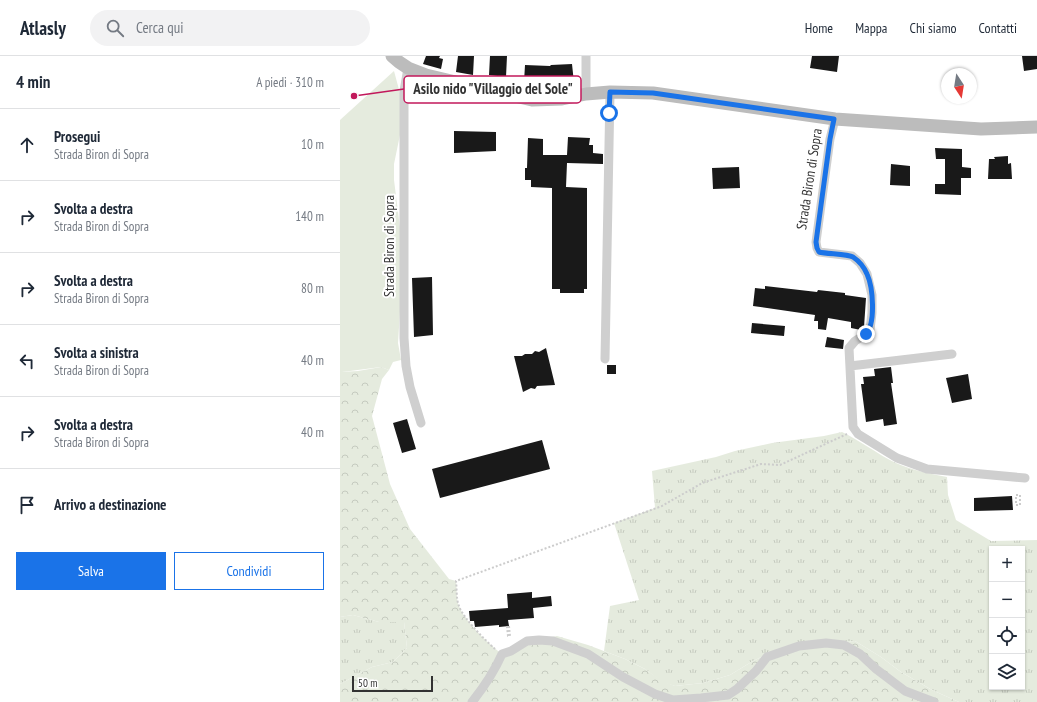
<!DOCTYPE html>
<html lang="it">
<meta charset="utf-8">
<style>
:root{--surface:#fff;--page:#f2f2f3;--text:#1f2937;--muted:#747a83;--line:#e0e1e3;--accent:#1a73e8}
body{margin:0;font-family:"PT Sans Narrow",sans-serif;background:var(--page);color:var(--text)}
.controls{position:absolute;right:12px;bottom:12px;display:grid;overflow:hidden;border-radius:0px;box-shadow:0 1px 3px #0004}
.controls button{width:36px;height:36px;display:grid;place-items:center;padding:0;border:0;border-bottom:1px solid var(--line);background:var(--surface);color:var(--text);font:20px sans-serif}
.compass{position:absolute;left:601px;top:12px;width:36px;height:36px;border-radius:50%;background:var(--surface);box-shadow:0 1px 3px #0004;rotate:168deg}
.scale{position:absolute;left:12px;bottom:10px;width:81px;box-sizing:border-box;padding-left:4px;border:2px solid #323232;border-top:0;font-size:11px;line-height:14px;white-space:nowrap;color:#323232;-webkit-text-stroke:3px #fff;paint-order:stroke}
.stop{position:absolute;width:12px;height:12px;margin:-9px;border:3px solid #1a73e8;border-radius:50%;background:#fff}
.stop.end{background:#1a73e8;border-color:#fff;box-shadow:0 1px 4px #0008}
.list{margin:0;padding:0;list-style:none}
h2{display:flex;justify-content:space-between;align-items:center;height:52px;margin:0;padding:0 16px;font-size:17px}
h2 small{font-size:13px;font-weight:400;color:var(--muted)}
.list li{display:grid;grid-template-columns:26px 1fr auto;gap:12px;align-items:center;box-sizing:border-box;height:72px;padding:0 16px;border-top:1px solid var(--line)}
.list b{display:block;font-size:15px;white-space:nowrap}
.list p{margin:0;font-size:13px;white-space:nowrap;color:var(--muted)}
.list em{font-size:13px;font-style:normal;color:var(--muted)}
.actions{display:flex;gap:8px;padding:12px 16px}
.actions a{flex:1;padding:9px 0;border:1px solid var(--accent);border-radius:0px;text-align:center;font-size:14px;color:var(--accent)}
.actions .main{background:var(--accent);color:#fff}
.icon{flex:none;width:22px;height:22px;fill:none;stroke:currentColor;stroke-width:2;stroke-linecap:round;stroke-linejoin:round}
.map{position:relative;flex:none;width:697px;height:646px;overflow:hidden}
header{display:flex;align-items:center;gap:24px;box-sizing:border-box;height:56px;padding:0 20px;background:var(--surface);border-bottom:1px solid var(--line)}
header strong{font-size:19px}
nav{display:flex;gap:22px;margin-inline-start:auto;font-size:14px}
.search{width:280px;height:36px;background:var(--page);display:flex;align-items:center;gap:10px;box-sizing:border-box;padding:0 14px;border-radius:22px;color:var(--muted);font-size:15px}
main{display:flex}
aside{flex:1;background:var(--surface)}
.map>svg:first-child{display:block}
.grass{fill:url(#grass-tufts);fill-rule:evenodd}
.forest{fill:url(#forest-crowns)}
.green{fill:#e5ebde}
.building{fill:#191919}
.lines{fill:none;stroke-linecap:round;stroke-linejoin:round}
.path{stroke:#ccc;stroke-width:2;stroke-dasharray:2 2;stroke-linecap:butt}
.street{stroke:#cfcfcf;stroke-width:9}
.secondary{stroke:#bcbcbc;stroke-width:13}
.route{stroke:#1a73e8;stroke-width:5}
.labels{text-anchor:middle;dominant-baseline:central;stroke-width:4;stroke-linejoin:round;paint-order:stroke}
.street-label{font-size:14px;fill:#323232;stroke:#fff}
.leader{fill:none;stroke:#c2185b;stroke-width:1.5}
.callout-dot{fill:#c2185b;stroke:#fff;stroke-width:1.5}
.callout{fill:#fff;stroke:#c2185b;stroke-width:1.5}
.callout-label{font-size:15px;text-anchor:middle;font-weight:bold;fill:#323232}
</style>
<header>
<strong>Atlasly</strong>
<div class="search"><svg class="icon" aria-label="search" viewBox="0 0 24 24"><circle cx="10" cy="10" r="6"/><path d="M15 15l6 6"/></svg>Cerca qui</div>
<nav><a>Home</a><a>Mappa</a><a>Chi siamo</a><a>Contatti</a></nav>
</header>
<main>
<aside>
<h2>4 min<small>A piedi · 310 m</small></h2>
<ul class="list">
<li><svg class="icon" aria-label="ahead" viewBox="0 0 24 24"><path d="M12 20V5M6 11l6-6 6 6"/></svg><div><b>Prosegui</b><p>Strada Biron di Sopra</p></div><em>10 m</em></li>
<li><svg class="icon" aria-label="right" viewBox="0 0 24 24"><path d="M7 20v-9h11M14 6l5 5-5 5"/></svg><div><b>Svolta a destra</b><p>Strada Biron di Sopra</p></div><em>140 m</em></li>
<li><svg class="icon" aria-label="right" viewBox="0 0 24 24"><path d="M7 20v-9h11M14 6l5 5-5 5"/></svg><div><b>Svolta a destra</b><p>Strada Biron di Sopra</p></div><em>80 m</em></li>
<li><svg class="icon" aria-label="left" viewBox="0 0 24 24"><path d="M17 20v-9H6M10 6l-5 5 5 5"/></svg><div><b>Svolta a sinistra</b><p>Strada Biron di Sopra</p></div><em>40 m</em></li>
<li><svg class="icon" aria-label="right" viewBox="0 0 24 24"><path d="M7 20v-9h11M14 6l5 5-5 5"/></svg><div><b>Svolta a destra</b><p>Strada Biron di Sopra</p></div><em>40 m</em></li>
<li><svg class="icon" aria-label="arrive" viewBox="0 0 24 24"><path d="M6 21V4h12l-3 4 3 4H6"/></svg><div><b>Arrivo a destinazione</b></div></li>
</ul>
<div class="actions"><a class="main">Salva</a><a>Condividi</a></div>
</aside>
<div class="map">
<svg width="697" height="646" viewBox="0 0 697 646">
<defs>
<pattern id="grass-tufts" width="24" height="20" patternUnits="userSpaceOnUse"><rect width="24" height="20" fill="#e5ebde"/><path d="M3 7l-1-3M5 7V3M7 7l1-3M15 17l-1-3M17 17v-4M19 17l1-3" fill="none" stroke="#c5cabf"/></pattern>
<pattern id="forest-crowns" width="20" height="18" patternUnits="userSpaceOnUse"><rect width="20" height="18" fill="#e5ebde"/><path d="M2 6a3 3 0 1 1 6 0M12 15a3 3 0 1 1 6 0" fill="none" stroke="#c5cabf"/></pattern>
</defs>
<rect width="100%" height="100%" fill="#fff"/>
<!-- grass -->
<path class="grass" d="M 502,376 C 521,385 537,398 556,407 C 572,414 590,418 607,421 L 608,439 L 616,464 L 651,485 L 697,484 L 697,646 L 619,646 L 592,634 L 561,616 L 541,601 L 515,585 L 477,588 L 436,594 L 413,605 L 390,619 L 363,627 L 335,630 L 322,626 L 305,613 L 285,603 L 264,595 L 270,550 L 299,544 L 274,467 L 315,452 L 312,415 L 376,401 L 395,395 L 432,387 L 484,380 ZM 652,493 L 682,493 L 682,631 L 652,631 Z
M 13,559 L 39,566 L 64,566 L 67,592 L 53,606 L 32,611 L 0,628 L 0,561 Z"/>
<!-- forest -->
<path class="forest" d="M 41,311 L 49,314 L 42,323 L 32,360 L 50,428 L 70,473 L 109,523 L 116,525 C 117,533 116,543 119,550 C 125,566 149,588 162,598 L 196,584 L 217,580 L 248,589 L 285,603 L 305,613 L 322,625 L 335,630 L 363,627 L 390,619 L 413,605 L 436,594 L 477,588 L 515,585 L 541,601 L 561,616 L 592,634 L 619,646 L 0,646 L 0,628 L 32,611 L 53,606 L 67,592 L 64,566 L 39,566 L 13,559 L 0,561 L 0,316 L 18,315 Z"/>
<!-- green -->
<path class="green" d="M 54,15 L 61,41 L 61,74 L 54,108 L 54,124 L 60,172 L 61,239 L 58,287 L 61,304 L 53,306 L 49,314 L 41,311 L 2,316 L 0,316 L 0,64 Z"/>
<!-- building -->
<path class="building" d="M 86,0 L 100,0 L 99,2 L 103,3 L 101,13 L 83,8 Z
M 118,0 L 134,0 L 133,19 L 116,16 Z
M 150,0 L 167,0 L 166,21 L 149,19 Z
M 472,0 L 499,0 L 497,16 L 470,12 Z
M 682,0 L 697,0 L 697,13 L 684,15 Z
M 232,8 L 234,27 L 225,28 L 225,26 L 215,27 L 215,25 L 194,24 L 194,26 L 184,26 L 185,9 L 210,10 L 211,9 Z
M 114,75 L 156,76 L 156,95 L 114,97 Z
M 228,81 L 250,82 L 249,89 L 253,89 L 253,97 L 263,98 L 263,108 L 227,107 L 226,131 L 247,132 L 247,233 L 244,233 L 244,237 L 220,237 L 220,233 L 212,233 L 212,132 L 191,131 L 191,124 L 185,124 L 185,112 L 187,112 L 188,82 L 203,83 L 203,99 L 227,99 Z
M 595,92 L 622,93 L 622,111 L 631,112 L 631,122 L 621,122 L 621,139 L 595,138 L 595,128 L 605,128 L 605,103 L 596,103 Z
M 668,100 L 668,108 L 671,107 L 672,123 L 648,123 L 649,103 L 655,103 L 654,101 Z
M 551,108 L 570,110 L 570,130 L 550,129 Z
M 399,111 L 400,132 L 373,133 L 372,112 Z
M 92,221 L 93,279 L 74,281 L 72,222 Z
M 425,230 L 477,236 L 478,234 L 505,237 L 505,239 L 526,242 L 524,271 L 521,274 L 511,272 L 511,266 L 488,262 L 486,274 L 478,273 L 478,265 L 474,265 L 475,259 L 413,250 L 415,232 L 425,233 Z
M 412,267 L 445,270 L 444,280 L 411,277 Z
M 487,281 L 504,284 L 503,293 L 485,291 Z
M 206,292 L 215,329 L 197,330 L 195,333 L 191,332 L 183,336 L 174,300 L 182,300 L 185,298 L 192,298 L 195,295 L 199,296 Z
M 267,309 L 276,309 L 276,318 L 267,318 Z
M 551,311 L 553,327 L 551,327 L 557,368 L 544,370 L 543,363 L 526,366 L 521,328 L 524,328 L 523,321 L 535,320 L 534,313 Z
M 628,318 L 632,343 L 612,347 L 606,322 Z
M 67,363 L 76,393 L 62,397 L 53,367 Z
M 202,384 L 210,413 L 100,442 L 92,413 Z
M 672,440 L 673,454 L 634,455 L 634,442 Z
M 192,536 L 192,542 L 211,540 L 212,550 L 193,552 L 194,562 L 168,564 L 169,570 L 159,571 L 159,569 L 135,571 L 134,565 L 130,565 L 129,555 L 168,552 L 167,538 Z"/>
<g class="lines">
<!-- path -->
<path class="path" d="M 676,439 L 680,439 L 680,449 L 676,449 Z
M 169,570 L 170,580 L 168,580 L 167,571 Z
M 155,593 C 145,584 123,562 119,550 C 116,543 117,533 116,525 L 322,450 L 362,427 L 421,408 L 440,409 L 507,378"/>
<!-- street -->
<path class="street" d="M 68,12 L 64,35 L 64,282 L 66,310 L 70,331 L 81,367
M 246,38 L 246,0
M 495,63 L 490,83 L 476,186 L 477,192 L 479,196 L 512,200 L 520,207 L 527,218 L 532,239 L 532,257 L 530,274 L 526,278 L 515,285 L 509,292 L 513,371 L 518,378 L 557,402 L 587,413 L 685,422
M 265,303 L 270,36
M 510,310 L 612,298
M 132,646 C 144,631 154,616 162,598 L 171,595 L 187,585 L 199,584 L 213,585 L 248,598 L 283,621 L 315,638 L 333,644 L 361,642 L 388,639 L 397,633 L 416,615 L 427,601 L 459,590 L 486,587 L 504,589 L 520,598 L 536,613 L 565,635 L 594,646"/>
<!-- secondary -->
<path class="secondary" d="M 52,0 L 59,6 L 68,12 L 86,19 L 192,44 L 222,43 L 246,38 L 270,36 L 313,37 L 495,63 L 641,73 L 697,71"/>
</g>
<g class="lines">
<!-- route -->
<path class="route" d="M 269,57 L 270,36 L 313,37 L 494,63 L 490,83 L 476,186 L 477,192 L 479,196 C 487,198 507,198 513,201 C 519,205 524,211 527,218 C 533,231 536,267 526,278"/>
</g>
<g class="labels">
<!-- street labels -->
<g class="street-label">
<text transform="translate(469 123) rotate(-81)">Strada Biron di Sopra</text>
<text transform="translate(49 190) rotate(-90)">Strada Biron di Sopra</text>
</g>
</g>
<!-- callouts -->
<path class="leader" d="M14 40L64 33"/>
<circle class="callout-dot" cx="14" cy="40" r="4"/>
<rect class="callout" x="64" y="20" width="177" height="27" rx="4"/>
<g class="callout-label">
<text x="153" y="38">Asilo nido "Villaggio del Sole"</text>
</g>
</svg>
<div class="controls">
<button>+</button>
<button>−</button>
<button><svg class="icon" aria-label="locate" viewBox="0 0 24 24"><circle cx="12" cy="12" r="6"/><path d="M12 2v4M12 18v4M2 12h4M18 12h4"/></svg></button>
<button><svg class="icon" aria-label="layers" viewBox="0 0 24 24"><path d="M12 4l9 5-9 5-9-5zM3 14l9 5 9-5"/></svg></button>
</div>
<svg class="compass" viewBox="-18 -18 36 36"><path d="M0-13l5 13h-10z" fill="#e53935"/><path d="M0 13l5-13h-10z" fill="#747a83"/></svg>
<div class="scale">50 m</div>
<div class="stop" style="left:269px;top:57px"></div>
<div class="stop end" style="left:526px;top:278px"></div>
</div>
</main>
